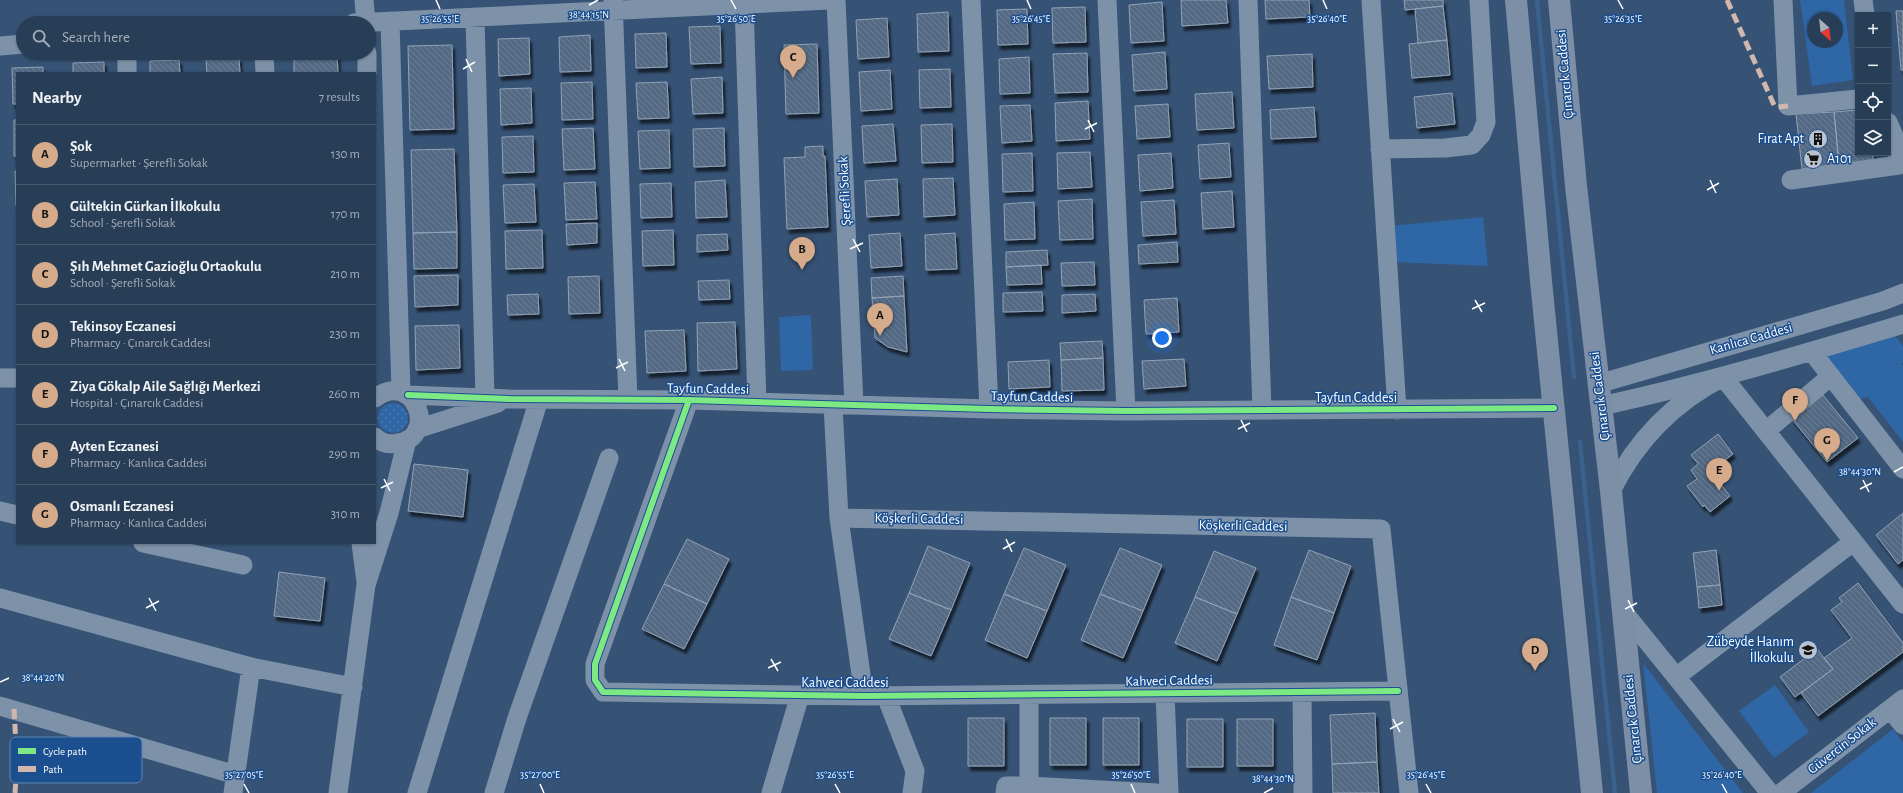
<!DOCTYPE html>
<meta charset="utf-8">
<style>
:root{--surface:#283e57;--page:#344961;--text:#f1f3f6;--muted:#a5aeba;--line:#44576d;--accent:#d6ab8b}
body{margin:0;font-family:"Alegreya Sans",sans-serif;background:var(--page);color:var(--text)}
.controls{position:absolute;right:12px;top:12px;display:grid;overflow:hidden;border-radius:0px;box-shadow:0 1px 3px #0004}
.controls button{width:36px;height:36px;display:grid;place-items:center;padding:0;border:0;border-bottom:1px solid var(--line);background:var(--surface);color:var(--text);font:20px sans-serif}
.compass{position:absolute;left:1807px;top:12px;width:36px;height:36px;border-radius:50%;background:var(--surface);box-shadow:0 1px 3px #0004;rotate:153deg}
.you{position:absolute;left:1162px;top:338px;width:14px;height:14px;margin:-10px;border:3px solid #fff;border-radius:50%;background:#1a73e8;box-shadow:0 0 0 6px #1a73e833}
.badge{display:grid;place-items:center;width:26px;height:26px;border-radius:50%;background:var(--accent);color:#111;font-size:13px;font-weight:700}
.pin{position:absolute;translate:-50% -33px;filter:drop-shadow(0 1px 2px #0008)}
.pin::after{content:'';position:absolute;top:21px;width:14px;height:12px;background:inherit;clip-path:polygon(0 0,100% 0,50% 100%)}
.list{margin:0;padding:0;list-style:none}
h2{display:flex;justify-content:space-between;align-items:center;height:52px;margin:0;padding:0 16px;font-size:17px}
h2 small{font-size:13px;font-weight:400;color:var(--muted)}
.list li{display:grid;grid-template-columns:26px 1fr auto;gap:12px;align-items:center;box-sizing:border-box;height:60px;padding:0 16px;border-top:1px solid var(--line)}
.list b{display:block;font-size:15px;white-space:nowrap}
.list p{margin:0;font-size:13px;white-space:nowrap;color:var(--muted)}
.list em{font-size:13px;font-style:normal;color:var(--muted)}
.icon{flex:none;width:22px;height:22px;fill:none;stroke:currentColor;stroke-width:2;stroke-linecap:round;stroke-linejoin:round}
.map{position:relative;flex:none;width:1903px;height:793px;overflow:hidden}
.search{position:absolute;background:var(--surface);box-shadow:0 1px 3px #0004;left:16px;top:16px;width:360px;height:44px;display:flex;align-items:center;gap:10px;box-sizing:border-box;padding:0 14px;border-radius:22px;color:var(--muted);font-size:15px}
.panel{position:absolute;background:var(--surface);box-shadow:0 1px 3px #0004;left:16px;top:72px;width:360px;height:472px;border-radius:0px}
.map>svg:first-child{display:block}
.grass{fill:url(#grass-dots)}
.green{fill:#2f66a5;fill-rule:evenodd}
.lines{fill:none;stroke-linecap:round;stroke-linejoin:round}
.stream{stroke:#3b618d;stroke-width:4.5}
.building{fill:url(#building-back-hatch);stroke:#92a2b6;filter:url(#shadow)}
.minor{stroke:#7d92a8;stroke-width:19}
.major{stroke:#7d8ea7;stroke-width:22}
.quiet{stroke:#d1b7ad;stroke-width:5;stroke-dasharray:10 5;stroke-linecap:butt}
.cycleway-casing{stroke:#1b4f8f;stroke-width:8}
.cycleway{stroke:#7ce984;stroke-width:6}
.ticks{fill:none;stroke:#fff;stroke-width:1.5}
.labels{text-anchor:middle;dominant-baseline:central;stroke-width:3;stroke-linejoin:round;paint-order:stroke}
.street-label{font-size:14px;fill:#fff;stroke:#1b4f8f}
.poi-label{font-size:14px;fill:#fff;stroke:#1b4f8f;text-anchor:end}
.key{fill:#1b4f8f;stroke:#5f84b1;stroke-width:1}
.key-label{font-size:11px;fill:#fff}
.ticks-label{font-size:10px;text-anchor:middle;fill:#fff;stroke:#1b4f8f;stroke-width:3;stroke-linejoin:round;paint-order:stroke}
</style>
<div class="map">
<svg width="1903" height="793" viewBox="0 0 1903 793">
<defs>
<pattern id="grass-dots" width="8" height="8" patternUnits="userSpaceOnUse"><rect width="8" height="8" fill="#2f66a5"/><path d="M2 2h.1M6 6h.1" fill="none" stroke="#4e7db2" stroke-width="1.8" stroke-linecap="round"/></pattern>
<pattern id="building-back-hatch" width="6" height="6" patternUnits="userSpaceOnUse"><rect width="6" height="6" fill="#526984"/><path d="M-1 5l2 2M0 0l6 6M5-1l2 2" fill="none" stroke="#6c8096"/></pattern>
<filter id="shadow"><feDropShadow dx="2.5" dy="4.5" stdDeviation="1" flood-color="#0009"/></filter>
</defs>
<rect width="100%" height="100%" fill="#365274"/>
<!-- grass -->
<path class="grass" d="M378 418a15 15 0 1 1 30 0a15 15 0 1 1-30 0Z"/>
<!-- green -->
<path class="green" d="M 1800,0 L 1844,0 L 1853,80 L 1812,86 ZM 1813,18 L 1837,18 L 1837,42 L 1813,42 Z
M 1483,217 L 1488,266 L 1392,262 L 1389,226 Z
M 811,315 L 813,370 L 781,371 L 779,317 Z
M 1892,332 L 1903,346 L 1903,363 L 1901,363 L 1903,366 L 1903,442 L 1868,397 L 1856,400 L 1824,354 Z
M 1643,663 L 1743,793 L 1657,793 Z
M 1775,685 L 1809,732 L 1774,758 L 1739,711 Z
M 1893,729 L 1903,742 L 1903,793 L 1811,793 Z"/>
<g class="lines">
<!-- stream -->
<path class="stream" d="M 1537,0 L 1574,377
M 1580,442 L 1615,793"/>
</g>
<!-- building -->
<path class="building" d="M 1181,0 L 1226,0 L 1228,23 L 1182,26 Z
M 1265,0 L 1309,0 L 1310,17 L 1266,19 Z
M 1404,0 L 1443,0 L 1443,6 L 1405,10 Z
M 1162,2 L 1164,41 L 1131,43 L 1129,5 Z
M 1443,6 L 1447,40 L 1418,43 L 1415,9 Z
M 1085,7 L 1086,42 L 1053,43 L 1052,8 Z
M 1027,9 L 1028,44 L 998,45 L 997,10 Z
M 1896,11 L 1903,11 L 1903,70 L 1901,70 Z
M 948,12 L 949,51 L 918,52 L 917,14 Z
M 887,18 L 889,57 L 858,59 L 856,20 Z
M 720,26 L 721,63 L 691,64 L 689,27 Z
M 666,33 L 667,67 L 636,68 L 635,34 Z
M 590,35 L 591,71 L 560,72 L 559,37 Z
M 529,38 L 530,74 L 499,76 L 498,39 Z
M 1447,40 L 1450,75 L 1412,78 L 1409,44 Z
M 817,44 L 819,113 L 786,114 L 784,45 Z
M 452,45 L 454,129 L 410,130 L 408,46 Z
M 1165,52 L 1167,89 L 1134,91 L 1132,55 Z
M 294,53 L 337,53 L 338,73 L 294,73 Z
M 1087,53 L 1088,92 L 1055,93 L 1053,54 Z
M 1312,54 L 1313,87 L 1269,89 L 1267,56 Z
M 1029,57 L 1030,93 L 1000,94 L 999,59 Z
M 239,58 L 240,73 L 207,73 L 206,59 Z
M 179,60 L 180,73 L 150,73 L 150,61 Z
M 104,62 L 104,73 L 73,73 L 73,63 Z
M 43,67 L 43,73 L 17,73 L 17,104 L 13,104 L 12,68 Z
M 950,69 L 951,107 L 920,108 L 919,70 Z
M 890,70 L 892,109 L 861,111 L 859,72 Z
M 722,77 L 723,113 L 693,114 L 691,79 Z
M 592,82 L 593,119 L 562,120 L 561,83 Z
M 667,82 L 669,118 L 638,119 L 636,83 Z
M 531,88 L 532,123 L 501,125 L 500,89 Z
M 1232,92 L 1234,128 L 1197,130 L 1195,94 Z
M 1452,93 L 1455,124 L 1417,128 L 1414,97 Z
M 1088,101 L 1090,139 L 1056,141 L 1055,103 Z
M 1168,104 L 1170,137 L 1137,139 L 1135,106 Z
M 1030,105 L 1032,141 L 1002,143 L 1000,106 Z
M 1314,107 L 1316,137 L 1271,139 L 1270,110 Z
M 1858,110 L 1858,153 L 1873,153 L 1873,161 L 1839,164 L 1834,112 Z
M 1834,112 L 1839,164 L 1802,169 L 1796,114 Z
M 14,120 L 17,120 L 17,156 L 14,156 Z
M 893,124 L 896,161 L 864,163 L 862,126 Z
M 952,124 L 953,162 L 922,163 L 921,125 Z
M 593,128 L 595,169 L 564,170 L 562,129 Z
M 724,128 L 725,166 L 694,167 L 693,129 Z
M 669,130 L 670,168 L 640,169 L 638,131 Z
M 533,136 L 534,172 L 503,173 L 502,137 Z
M 1229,143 L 1231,177 L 1200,179 L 1198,145 Z
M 823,146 L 823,156 L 825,156 L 828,227 L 787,229 L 784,158 L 805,157 L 805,147 Z
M 454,149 L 457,232 L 413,233 L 411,150 Z
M 1090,152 L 1092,187 L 1058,189 L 1057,153 Z
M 1032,153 L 1033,191 L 1003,192 L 1002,154 Z
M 1171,153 L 1173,188 L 1140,191 L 1138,155 Z
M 15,171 L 17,171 L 17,206 L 16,206 Z
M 953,178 L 955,215 L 924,217 L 923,179 Z
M 897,179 L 899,215 L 867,217 L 865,181 Z
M 725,180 L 727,217 L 696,218 L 695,182 Z
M 595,182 L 597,219 L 566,220 L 564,183 Z
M 671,183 L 672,217 L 641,218 L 640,184 Z
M 534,184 L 536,222 L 505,223 L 503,185 Z
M 1232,191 L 1234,227 L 1203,229 L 1201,193 Z
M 1092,199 L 1093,239 L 1060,240 L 1058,201 Z
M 1174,200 L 1176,234 L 1143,236 L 1141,202 Z
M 1034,202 L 1035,239 L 1005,240 L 1004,204 Z
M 597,223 L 597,243 L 567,245 L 566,224 Z
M 542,230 L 543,268 L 506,269 L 505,231 Z
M 673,230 L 674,265 L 643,266 L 642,231 Z
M 457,232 L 457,268 L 414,269 L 413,233 Z
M 900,233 L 902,266 L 871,268 L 869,235 Z
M 955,233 L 957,269 L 926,270 L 925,235 Z
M 727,234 L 728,250 L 697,252 L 697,235 Z
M 1177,242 L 1178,262 L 1139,264 L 1138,245 Z
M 1047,250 L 1048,265 L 1006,267 L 1006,252 Z
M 1094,262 L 1095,285 L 1062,286 L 1061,263 Z
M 1041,265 L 1042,284 L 1007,285 L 1006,267 Z
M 458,275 L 458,305 L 415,307 L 414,276 Z
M 599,276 L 600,313 L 569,314 L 568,277 Z
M 903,276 L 904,296 L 872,298 L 871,278 Z
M 729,280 L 730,299 L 699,300 L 698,281 Z
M 1042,292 L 1043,311 L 1003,312 L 1003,293 Z
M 538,294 L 539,314 L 508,315 L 507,295 Z
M 1095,294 L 1096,311 L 1062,313 L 1062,295 Z
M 904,296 L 907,352 L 888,347 L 875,338 L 872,298 Z
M 1177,298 L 1179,332 L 1146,334 L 1144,300 Z
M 735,322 L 737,369 L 698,371 L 697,323 Z
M 459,325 L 460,368 L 416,370 L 415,326 Z
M 684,330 L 686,371 L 647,373 L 645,331 Z
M 1102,341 L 1103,358 L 1061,360 L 1060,343 Z
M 1103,358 L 1104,390 L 1062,391 L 1061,360 Z
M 1184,359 L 1186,386 L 1144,389 L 1142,361 Z
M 1049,360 L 1050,387 L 1009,389 L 1008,362 Z
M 1823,395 L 1858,438 L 1827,462 L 1792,419 Z
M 1718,434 L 1733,454 L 1715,468 L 1721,475 L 1716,478 L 1730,496 L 1710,512 L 1704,505 L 1703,507 L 1687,486 L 1697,479 L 1691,470 L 1698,464 L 1691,455 Z
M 414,464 L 468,470 L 463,517 L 408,511 Z
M 1903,513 L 1903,560 L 1898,564 L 1876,535 Z
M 687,539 L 729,559 L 707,604 L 664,584 Z
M 928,546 L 970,563 L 951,610 L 909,593 Z
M 1024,548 L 1066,565 L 1047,611 L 1004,594 Z
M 1120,548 L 1162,565 L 1143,611 L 1100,594 Z
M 1309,550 L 1351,566 L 1334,613 L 1291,597 Z
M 1716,550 L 1720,585 L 1697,587 L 1693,553 Z
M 1214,551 L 1256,568 L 1237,614 L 1195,597 Z
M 279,572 L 325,578 L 320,621 L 274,616 Z
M 1858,583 L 1903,643 L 1903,652 L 1818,716 L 1801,693 L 1833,669 L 1824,658 L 1852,638 L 1831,610 L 1842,602 L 1839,598 Z
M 664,584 L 707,604 L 684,649 L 642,629 Z
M 1720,585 L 1722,605 L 1699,608 L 1697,587 Z
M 909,593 L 951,610 L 931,656 L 889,639 Z
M 1004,594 L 1047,611 L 1027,658 L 985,640 Z
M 1100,594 L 1143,611 L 1123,658 L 1081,640 Z
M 1195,597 L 1237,614 L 1217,661 L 1175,643 Z
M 1291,597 L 1334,613 L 1317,660 L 1274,645 Z
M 1817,649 L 1833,669 L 1795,697 L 1780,677 Z
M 1375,713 L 1377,762 L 1332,764 L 1330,715 Z
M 968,718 L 1004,718 L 1004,766 L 968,766 Z
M 1050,718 L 1086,718 L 1086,765 L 1050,765 Z
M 1103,718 L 1139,718 L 1139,765 L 1103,765 Z
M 1187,719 L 1223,719 L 1223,767 L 1187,767 Z
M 1237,719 L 1273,719 L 1273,766 L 1237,766 Z
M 1377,762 L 1379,793 L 1333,793 L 1332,764 Z"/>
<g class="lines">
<!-- minor -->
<path class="minor" d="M 364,0 L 366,23
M 613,0 L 628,400
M 836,0 L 854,405
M 971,0 L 989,409
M 1107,0 L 1126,411
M 1248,0 L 1262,410
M 1371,0 L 1397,410
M 1783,0 L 1788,106 L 1858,99
M 1863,0 L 1865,15
M 744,4 L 757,402
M 475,17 L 485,398
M 390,21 L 401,392
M 354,23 L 830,0
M 0,46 L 23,44
M 127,53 L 127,73
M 264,53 L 265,73
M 367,53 L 367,73
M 1380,149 L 1445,148 L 1472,145 L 1481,135 L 1486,122 L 1479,0
M 1791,180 L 1899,165 L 1894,136 L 1888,122
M 1812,352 L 1903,469
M 0,378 L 17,378
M 1598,384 L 1883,301 L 1903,293
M 408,395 L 510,399 L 689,400 L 989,409 L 1126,411 L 1554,408
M 375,398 C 415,369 439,437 398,443 C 389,445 381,443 375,437
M 689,400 L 595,664 L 595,680 L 603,692 L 864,696 L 1398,691
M 833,405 L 839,518 L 864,696
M 1601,406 C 1703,384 1803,354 1903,324
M 417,429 L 498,403
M 1766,431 L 1831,376
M 1611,491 C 1636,441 1672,403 1723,377 L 1903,604
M 0,511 L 17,515
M 839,518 L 1381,529 L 1409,793
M 143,543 L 243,565
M 361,543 L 366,582
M 0,598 L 251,667 L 353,687
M 1622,610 L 1770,793
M 1676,677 L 1853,542
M 1302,692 L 1303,793
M 1165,693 L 1169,793
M 1029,695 L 1029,786
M 886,696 L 915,771 L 912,793
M 0,706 L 236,775
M 1890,709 L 1903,725
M 233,793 L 251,667
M 338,793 L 366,585 L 389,513 L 407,440
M 417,793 L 539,399
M 494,793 L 517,718 L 609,458
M 771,793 L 800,695
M 1005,793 L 1006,786 L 1029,786 L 1157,793
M 1781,793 L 1903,699"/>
<!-- major -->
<path class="major" d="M 1516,0 L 1541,281 L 1592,793
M 1559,0 L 1576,186 L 1611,491 L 1641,793"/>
<!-- quiet -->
<path class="quiet" d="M 1727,0 L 1774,105 L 1778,107 L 1788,106
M 14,709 L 17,764 L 15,793"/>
<defs>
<path id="cycleway" d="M 408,395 L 510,399 L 689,400 L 989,409 L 1126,411 L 1554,408
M 689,400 L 595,664 L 595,680 L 603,692 L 864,696 L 1398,691"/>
</defs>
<!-- cycleway casing -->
<use href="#cycleway" class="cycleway-casing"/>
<!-- cycleway -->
<use href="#cycleway" class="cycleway"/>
</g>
<!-- ticks -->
<path class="ticks" d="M 436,0 L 440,9M 731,0 L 736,9M 1027,0 L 1031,9M 1323,0 L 1327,9M 1618,0 L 1623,9M 589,5 L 598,0M 466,59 L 472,72M 463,69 L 475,62M 1088,120 L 1094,132M 1085,129 L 1097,123M 1710,180 L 1716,193M 1707,190 L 1719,183M 853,239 L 860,252M 850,249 L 863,243M 1475,300 L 1482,312M 1472,309 L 1485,303M 619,359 L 625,371M 616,368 L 628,362M 1241,420 L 1247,432M 1238,429 L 1250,423M 1894,472 L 1903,467M 384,479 L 390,491M 1863,480 L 1869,492M 381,488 L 393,482M 1860,489 L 1872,483M 1006,539 L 1012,552M 1003,549 L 1015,542M 149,598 L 156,611M 1628,600 L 1634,612M 146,608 L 159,601M 1625,609 L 1637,603M 771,659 L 778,671M 768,668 L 781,662M 0,682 L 9,678M 1393,719 L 1400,732M 1390,729 L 1403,722M 244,784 L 249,793M 540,784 L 544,793M 835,784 L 840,793M 1131,784 L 1135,793M 1426,784 L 1431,793M 1722,784 L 1727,793M 1264,793 L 1273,788"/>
<!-- icons -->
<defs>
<symbol id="building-disc" viewBox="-11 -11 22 22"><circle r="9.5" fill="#b9c2ce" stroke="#1b4f8f"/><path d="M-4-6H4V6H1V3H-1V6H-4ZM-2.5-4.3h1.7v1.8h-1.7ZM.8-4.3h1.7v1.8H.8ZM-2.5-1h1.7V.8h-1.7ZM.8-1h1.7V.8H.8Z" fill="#111"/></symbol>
<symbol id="supermarket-disc" viewBox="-11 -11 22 22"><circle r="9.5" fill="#b9c2ce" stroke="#1b4f8f"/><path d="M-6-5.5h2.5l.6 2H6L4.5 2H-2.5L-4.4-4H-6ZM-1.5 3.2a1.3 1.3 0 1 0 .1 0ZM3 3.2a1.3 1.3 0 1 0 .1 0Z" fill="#111"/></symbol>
<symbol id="school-disc" viewBox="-11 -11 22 22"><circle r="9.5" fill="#b9c2ce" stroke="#1b4f8f"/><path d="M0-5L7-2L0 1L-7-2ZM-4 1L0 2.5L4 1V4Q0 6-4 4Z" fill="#111"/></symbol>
</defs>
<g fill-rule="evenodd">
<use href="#building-disc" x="1807" y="128" width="22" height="22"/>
<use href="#supermarket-disc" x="1802" y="148" width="22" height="22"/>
<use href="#school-disc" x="1797" y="639" width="22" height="22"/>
</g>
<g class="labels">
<!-- street labels -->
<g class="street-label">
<text transform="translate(1565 74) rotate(-95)">Çınarcık Caddesi</text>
<text transform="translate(845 191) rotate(-93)">Şerefli Sokak</text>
<text transform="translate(1751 339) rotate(-16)">Kanlıca Caddesi</text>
<text transform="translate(708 389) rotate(1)">Tayfun Caddesi</text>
<text transform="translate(1600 396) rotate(-97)">Çınarcık Caddesi</text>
<text transform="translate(1032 397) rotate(1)">Tayfun Caddesi</text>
<text x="1356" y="398">Tayfun Caddesi</text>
<text transform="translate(919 519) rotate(1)">Köşkerli Caddesi</text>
<text transform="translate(1243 526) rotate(1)">Köşkerli Caddesi</text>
<text transform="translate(1169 681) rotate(-1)">Kahveci Caddesi</text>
<text x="845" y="683">Kahveci Caddesi</text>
<text transform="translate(1633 719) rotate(-96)">Çınarcık Caddesi</text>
<text transform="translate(1842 746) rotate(-38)">Güvercin Sokak</text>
</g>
<!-- poi labels -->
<g class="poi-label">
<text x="1804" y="139">Fırat Apt</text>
<text x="1827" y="159" text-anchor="start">A101</text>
<text x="1794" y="642">Zübeyde Hanım<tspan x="1794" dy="16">İlkokulu</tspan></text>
</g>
</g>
<!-- legend -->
<rect x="10" y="737" width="132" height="46" rx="6" class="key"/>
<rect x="18" y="748" width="18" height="6" fill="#7ce984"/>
<rect x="18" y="766" width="18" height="6" fill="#d1b7ad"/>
<g class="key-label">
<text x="43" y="755">Cycle path</text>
<text x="43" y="773">Path</text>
</g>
<g class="ticks-label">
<text x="589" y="18">38°44'15"N</text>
<text x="440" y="22">35°26'55"E</text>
<text x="736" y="22">35°26'50"E</text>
<text x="1031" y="22">35°26'45"E</text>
<text x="1327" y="22">35°26'40"E</text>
<text x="1623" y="22">35°26'35"E</text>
<text x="1860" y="475">38°44'30"N</text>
<text x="43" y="681">38°44'20"N</text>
<text x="244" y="778">35°27'05"E</text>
<text x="540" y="778">35°27'00"E</text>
<text x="835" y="778">35°26'55"E</text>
<text x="1131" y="778">35°26'50"E</text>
<text x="1426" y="778">35°26'45"E</text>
<text x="1722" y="778">35°26'40"E</text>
<text x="1273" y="782">38°44'30"N</text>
</g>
</svg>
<div class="controls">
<button>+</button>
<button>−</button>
<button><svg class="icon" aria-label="locate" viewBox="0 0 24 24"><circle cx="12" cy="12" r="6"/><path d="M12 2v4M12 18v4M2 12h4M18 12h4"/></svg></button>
<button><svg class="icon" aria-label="layers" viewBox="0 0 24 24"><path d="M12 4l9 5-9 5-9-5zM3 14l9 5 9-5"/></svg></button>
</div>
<svg class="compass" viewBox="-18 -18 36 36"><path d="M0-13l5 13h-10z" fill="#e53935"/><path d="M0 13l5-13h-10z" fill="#a5aeba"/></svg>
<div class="you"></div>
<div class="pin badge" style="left:880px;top:336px">A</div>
<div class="pin badge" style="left:802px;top:270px">B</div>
<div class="pin badge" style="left:793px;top:78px">C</div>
<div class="pin badge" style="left:1535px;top:671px">D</div>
<div class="pin badge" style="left:1719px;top:491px">E</div>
<div class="pin badge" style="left:1795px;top:421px">F</div>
<div class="pin badge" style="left:1827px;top:461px">G</div>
<div class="search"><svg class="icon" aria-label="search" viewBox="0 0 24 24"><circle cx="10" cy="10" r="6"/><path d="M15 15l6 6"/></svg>Search here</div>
<section class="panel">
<h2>Nearby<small>7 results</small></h2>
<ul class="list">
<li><span class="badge">A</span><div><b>Şok</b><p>Supermarket · Şerefli Sokak</p></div><em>130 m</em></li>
<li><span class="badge">B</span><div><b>Gültekin Gürkan İlkokulu</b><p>School · Şerefli Sokak</p></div><em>170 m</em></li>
<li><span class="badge">C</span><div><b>Şıh Mehmet Gazioğlu Ortaokulu</b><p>School · Şerefli Sokak</p></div><em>210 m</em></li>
<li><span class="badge">D</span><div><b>Tekinsoy Eczanesi</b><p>Pharmacy · Çınarcık Caddesi</p></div><em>230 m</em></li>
<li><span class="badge">E</span><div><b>Ziya Gökalp Aile Sağlığı Merkezi</b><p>Hospital · Çınarcık Caddesi</p></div><em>260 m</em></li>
<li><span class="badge">F</span><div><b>Ayten Eczanesi</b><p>Pharmacy · Kanlıca Caddesi</p></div><em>290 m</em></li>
<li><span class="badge">G</span><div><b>Osmanlı Eczanesi</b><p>Pharmacy · Kanlıca Caddesi</p></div><em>310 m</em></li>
</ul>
</section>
</div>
